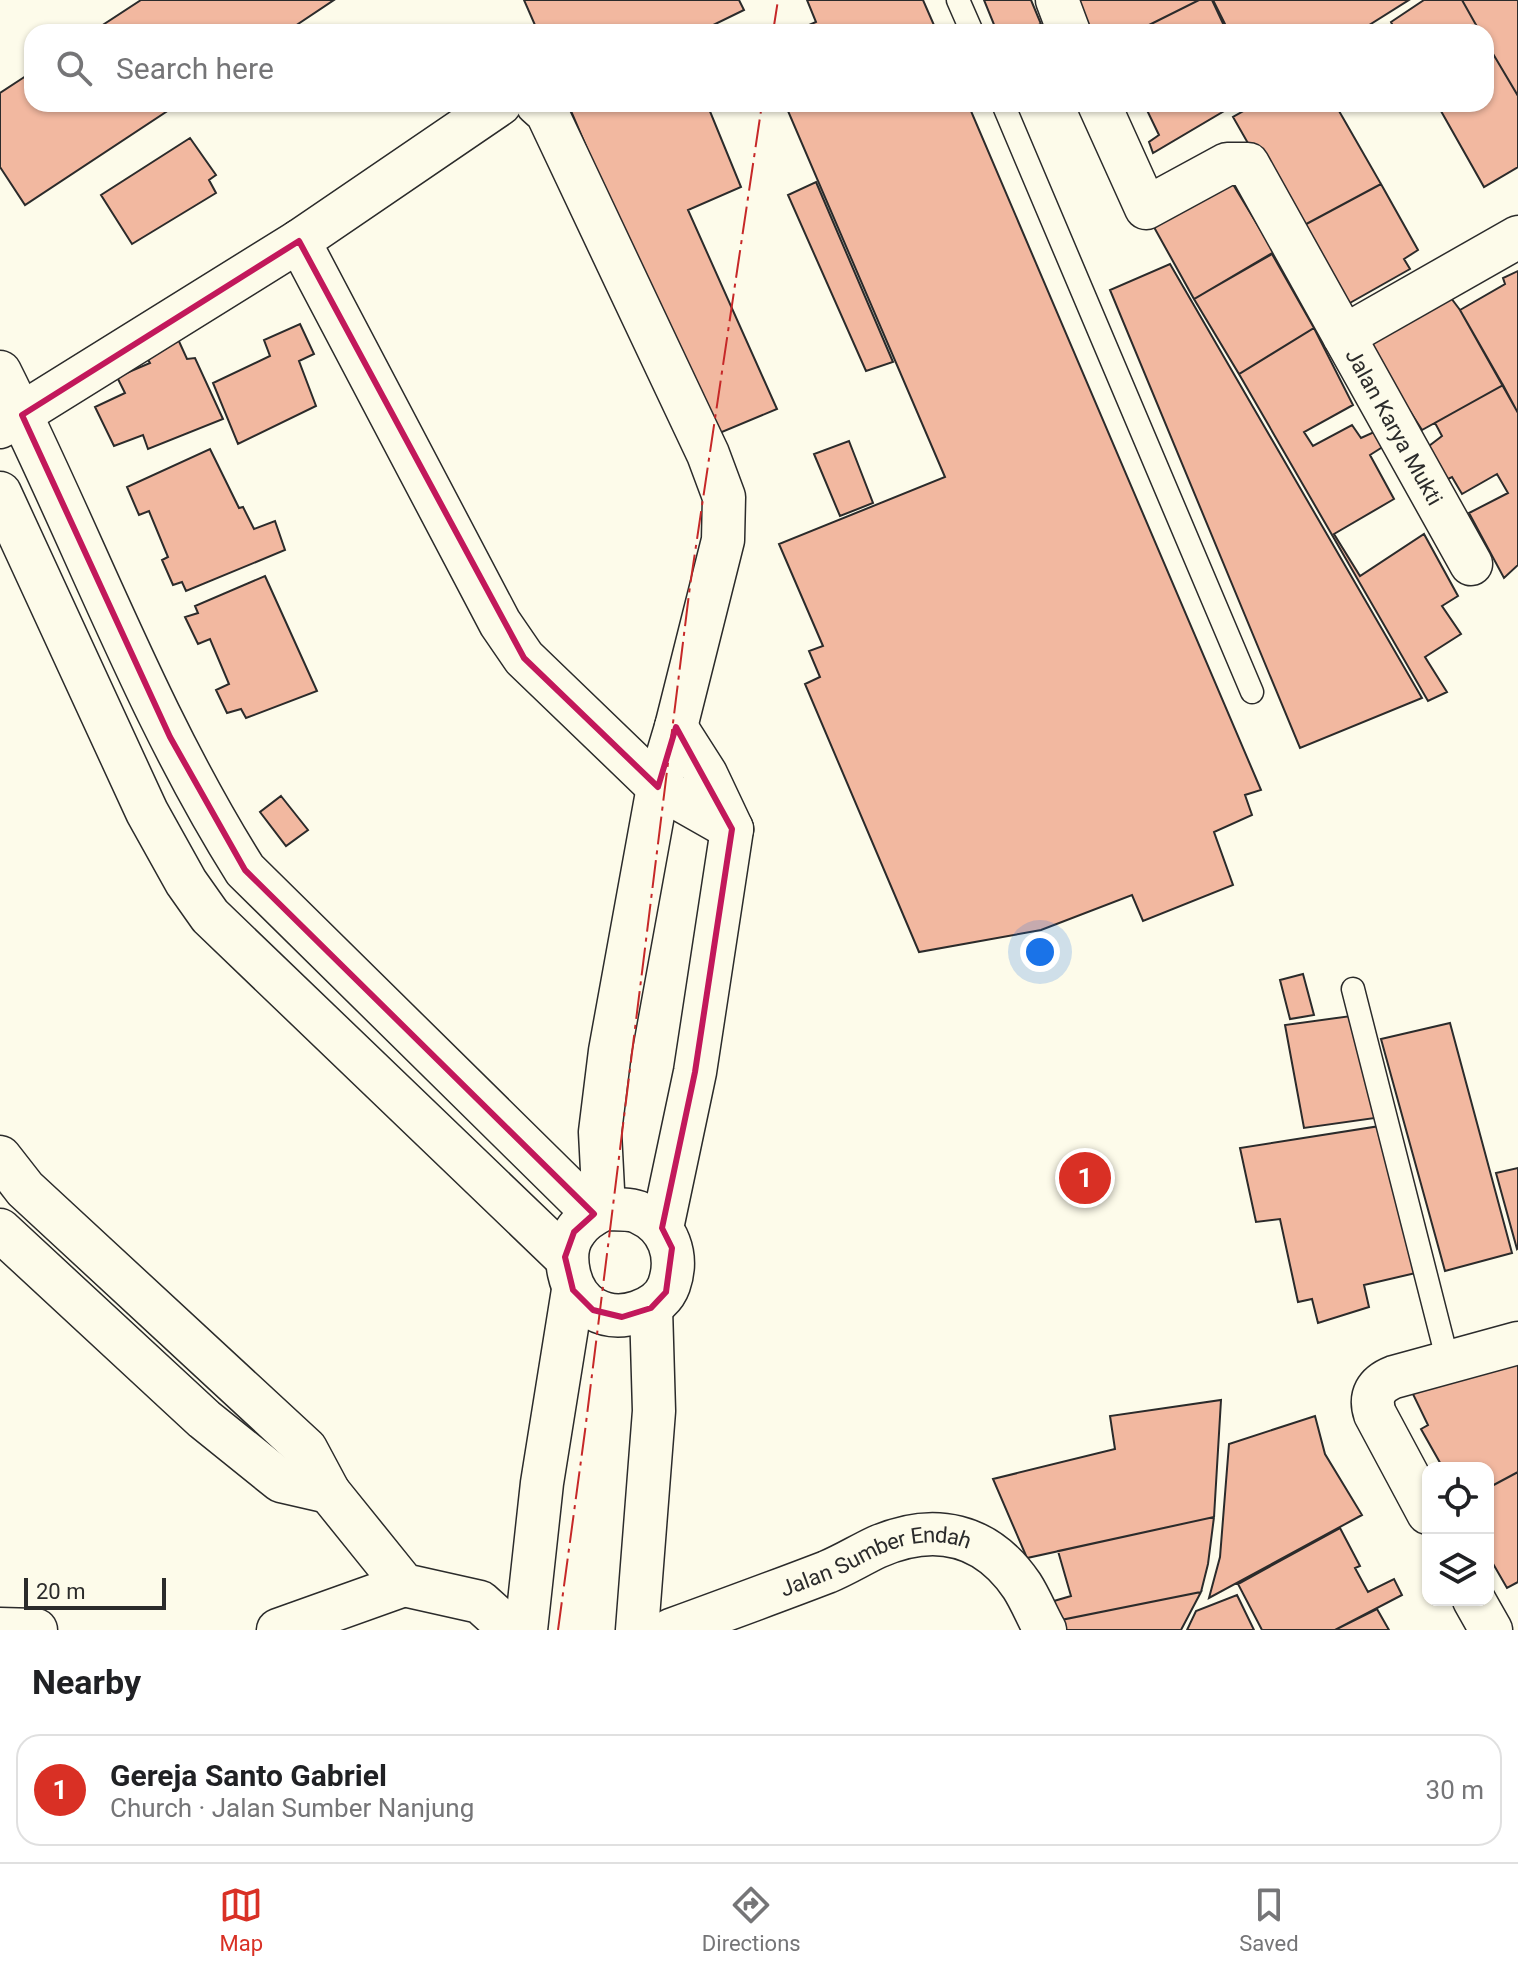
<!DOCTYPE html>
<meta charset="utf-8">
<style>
:root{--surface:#fff;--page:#f6f6f6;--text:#202124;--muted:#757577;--line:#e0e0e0;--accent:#d93025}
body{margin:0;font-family:Roboto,sans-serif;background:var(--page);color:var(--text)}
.controls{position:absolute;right:24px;bottom:24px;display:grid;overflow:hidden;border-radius:16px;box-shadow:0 2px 6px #0004}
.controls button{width:72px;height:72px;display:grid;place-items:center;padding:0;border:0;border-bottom:2px solid var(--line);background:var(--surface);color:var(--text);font:40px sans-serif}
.scale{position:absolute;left:24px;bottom:20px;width:142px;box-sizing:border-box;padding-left:8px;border:4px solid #2b2b2b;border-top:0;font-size:22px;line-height:28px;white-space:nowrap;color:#2b2b2b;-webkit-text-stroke:6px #fdfbea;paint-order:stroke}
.you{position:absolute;left:1040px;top:952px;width:28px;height:28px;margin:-20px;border:6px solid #fff;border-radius:50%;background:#1a73e8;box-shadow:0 0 0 12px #1a73e833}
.badge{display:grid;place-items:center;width:52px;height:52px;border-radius:50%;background:var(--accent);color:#fff;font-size:26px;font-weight:700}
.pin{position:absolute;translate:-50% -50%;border:4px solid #fff;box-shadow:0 2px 8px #0006}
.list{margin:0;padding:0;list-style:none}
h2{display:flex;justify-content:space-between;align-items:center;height:104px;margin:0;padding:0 32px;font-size:34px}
h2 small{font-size:26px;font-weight:400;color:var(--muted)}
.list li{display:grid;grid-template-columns:52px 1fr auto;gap:24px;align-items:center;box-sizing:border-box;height:112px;margin:0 16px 16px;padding:0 16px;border:2px solid var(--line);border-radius:24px}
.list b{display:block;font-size:30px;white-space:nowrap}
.list p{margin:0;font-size:26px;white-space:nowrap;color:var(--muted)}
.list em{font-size:26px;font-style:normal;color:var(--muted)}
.icon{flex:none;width:44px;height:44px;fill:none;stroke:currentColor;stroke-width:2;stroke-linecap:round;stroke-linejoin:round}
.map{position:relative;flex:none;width:1518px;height:1630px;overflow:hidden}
.search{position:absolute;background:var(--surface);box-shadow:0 2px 6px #0004;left:24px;right:24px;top:24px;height:88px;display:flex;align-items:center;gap:20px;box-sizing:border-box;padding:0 28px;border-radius:24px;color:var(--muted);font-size:30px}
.sheet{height:232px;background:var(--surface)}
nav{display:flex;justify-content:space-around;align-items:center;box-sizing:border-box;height:112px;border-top:2px solid var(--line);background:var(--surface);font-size:22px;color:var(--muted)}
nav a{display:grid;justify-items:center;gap:4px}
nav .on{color:var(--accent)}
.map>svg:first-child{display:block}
.building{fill:#f2b8a0;stroke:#2b2b2b;stroke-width:2}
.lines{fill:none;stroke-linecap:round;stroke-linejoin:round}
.service-casing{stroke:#2b2b2b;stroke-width:25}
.minor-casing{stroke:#2b2b2b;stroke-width:45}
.service{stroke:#fdfbea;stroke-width:22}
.minor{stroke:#fdfbea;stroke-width:42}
.power{stroke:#c62828;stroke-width:2;stroke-dasharray:28 6 4 6;stroke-linecap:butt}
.marked{fill:none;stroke:#c2185b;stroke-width:6;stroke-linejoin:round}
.labels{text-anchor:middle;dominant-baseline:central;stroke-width:6;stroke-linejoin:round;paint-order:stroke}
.street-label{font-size:22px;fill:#2b2b2b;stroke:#fdfbea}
</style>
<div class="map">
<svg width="1518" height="1630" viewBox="0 0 1518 1630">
<rect width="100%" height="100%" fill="#fdfbea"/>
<!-- building -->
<path class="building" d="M 141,0 L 334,0 L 286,32 L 92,32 Z
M 524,0 L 739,0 L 744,10 L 699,32 L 538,32 Z
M 807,0 L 923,0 L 937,32 L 793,32 L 816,22 Z
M 984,0 L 1031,0 L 1041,24 L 1021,32 L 997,32 Z
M 1075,0 L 1199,0 L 1135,32 L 1090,32 Z
M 1199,0 L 1212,0 L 1227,32 L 1135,32 Z
M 1213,0 L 1409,0 L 1358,32 L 1229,32 Z
M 1424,0 L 1462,0 L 1480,32 L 1396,32 L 1391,22 Z
M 1462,0 L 1518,0 L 1518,96 L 1486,42 L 1486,32 L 1480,32 Z
M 1486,42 L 1518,96 L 1518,167 L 1484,187 L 1437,104 L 1486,104 Z
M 32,72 L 32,104 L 178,104 L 25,205 L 0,167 L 0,93 Z
M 568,104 L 707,104 L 741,187 L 688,210 L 777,409 L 710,437 Z
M 785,104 L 968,104 L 1261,790 L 1245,795 L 1252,815 L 1214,832 L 1233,885 L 1143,921 L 1132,895 L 1041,930 L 919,952 L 805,684 L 820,677 L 809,651 L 823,646 L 779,544 L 945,477 Z
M 1144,104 L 1236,104 L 1153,153 L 1149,142 L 1159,135 Z
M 1256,104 L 1335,104 L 1381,184 L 1297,229 L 1233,117 Z
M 190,138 L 216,175 L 209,180 L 216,193 L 132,244 L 101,195 Z
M 1231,181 L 1274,252 L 1194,299 L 1150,220 Z
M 816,182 L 893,362 L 866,371 L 788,195 Z
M 1381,184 L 1418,250 L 1404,259 L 1410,269 L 1341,308 L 1297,229 Z
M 1272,254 L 1314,328 L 1239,374 L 1194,299 Z
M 1170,264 L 1422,698 L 1300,748 L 1110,290 Z
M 1518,271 L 1518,413 L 1460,310 L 1505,284 L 1503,278 Z
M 1442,286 L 1460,310 L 1503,385 L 1422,430 L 1360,333 Z
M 300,324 L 314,354 L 299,361 L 316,406 L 238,444 L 213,383 L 270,356 L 264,340 Z
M 1314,328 L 1353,405 L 1304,432 L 1313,446 L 1352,425 L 1361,438 L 1383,428 L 1392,441 L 1370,455 L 1394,499 L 1334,534 L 1360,576 L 1424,534 L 1458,596 L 1442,606 L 1461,634 L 1425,657 L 1447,692 L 1428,701 L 1239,374 Z
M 177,337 L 187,359 L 195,358 L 223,419 L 148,449 L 143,435 L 114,446 L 95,407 L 125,393 L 117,377 L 150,363 L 143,351 Z
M 1503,385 L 1518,413 L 1518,565 L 1504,578 L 1469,513 L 1508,493 L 1497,474 L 1462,494 L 1452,477 L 1444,481 L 1425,449 L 1442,436 L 1435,423 Z
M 849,441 L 873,503 L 840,516 L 814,454 Z
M 210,449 L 239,508 L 243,507 L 254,529 L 275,521 L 285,550 L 186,591 L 182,582 L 173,585 L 162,560 L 168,557 L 149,511 L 139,515 L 127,487 Z
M 265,576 L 317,691 L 246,718 L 241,709 L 227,713 L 216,690 L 229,684 L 210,639 L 198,644 L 185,617 L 198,613 L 195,606 Z
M 281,796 L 308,830 L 286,846 L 260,812 Z
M 1303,974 L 1314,1015 L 1290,1019 L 1280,980 Z
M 1351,1016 L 1375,1118 L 1304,1128 L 1285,1025 Z
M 1450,1023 L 1512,1253 L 1445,1271 L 1381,1039 Z
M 1380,1126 L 1420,1272 L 1364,1285 L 1369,1307 L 1318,1323 L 1312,1299 L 1298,1302 L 1280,1219 L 1256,1222 L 1240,1148 Z
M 1518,1168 L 1518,1248 L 1517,1249 L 1496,1173 Z
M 1518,1360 L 1518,1472 L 1488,1488 L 1488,1468 L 1443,1468 L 1421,1429 L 1428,1425 L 1410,1388 Z
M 1221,1400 L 1214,1517 L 1027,1558 L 993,1479 L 1115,1449 L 1110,1416 Z
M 1315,1416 L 1325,1454 L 1362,1515 L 1209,1598 L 1220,1557 L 1229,1444 Z
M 1518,1472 L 1518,1582 L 1507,1588 L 1488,1555 L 1488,1488 Z
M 1214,1517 L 1208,1564 L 1201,1592 L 1061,1620 L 1054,1601 L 1071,1596 L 1058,1551 Z
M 1340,1528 L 1360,1566 L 1355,1568 L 1368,1592 L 1394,1579 L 1402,1595 L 1335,1630 L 1262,1630 L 1238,1584 Z
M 1201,1592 L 1181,1630 L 1054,1630 L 1061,1620 Z
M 1237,1595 L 1254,1630 L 1187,1630 L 1196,1611 Z
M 1377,1609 L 1389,1630 L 1335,1630 Z"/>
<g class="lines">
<defs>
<path id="service" d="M 958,0 L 972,32
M 1003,104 L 1252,692
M 1353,989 L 1448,1362"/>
<g id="minor">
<path d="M 1057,0 L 1069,32"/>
<path d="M 537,104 L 547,113 L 708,454 L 724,497 L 723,540 L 676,727 L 658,787 L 610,1051 L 600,1132 L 604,1209"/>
<path id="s1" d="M 1099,104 L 1146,208 L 1227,164 L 1248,164 L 1471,564"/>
<path d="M 299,241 L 500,623 L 524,658 L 658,787 L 732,829"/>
<path d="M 1344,336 L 1518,237"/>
<path d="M 0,372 C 83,537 146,713 245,870 L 594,1214"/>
<path d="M 0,427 L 299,241 L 500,104"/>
<path d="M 0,493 L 147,812 L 186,882 L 210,916 L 565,1257"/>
<path d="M 0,1157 L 25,1189 L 306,1449 L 329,1492 L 404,1585 L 480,1602 L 511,1630"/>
<path d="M 604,1209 C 614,1210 630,1208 640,1213 C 669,1226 679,1256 669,1285 C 664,1299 652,1307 638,1312 C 605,1323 576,1306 569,1273 C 566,1259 566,1244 575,1232 C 581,1222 594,1214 604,1209 Z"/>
<path d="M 662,1228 L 695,1072 L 732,829 L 706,774 L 676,727"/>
<path d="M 0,1230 L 204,1419 L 281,1481 L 329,1492"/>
<path d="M 1428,1513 L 1375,1414 C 1369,1396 1376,1384 1394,1377 L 1518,1343"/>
<path d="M 1474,1600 L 1491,1630"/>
<path d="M 0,1629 L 36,1630"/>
<path d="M 278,1630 L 404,1585"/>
<path d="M 526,1630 L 542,1483 L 573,1290"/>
<path d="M 637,1630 L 654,1411 L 651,1308"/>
<path id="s2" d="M 671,1630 C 723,1611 775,1592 827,1572 C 844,1565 860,1555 877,1547 C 934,1522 986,1533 1022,1586 C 1031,1600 1037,1616 1045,1630"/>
</g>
</defs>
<!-- service casing -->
<use href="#service" class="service-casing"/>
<!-- minor casing -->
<use href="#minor" class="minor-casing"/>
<!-- service -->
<use href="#service" class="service"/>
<!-- minor -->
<use href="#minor" class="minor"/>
<!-- power -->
<path class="power" d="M 773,32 L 778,0
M 558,1630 L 585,1431 L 690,586 L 762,104"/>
</g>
<!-- marked area -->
<path class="marked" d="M 299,241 L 524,658 L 658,787 L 676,727 L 732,829 L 695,1072 L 662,1228 L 672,1248 L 666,1292 L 651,1308 L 622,1317 L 593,1310 L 573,1290 L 565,1257 L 574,1232 L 594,1214 L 245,870 L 170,737 L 22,415 Z"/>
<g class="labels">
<!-- street labels -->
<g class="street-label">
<text stroke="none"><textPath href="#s1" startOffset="528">Jalan Karya Mukti</textPath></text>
<text stroke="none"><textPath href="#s2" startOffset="218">Jalan Sumber Endah</textPath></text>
</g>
</g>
</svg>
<div class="controls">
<button><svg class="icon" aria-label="locate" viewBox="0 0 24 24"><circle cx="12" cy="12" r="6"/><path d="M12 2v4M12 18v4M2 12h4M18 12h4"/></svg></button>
<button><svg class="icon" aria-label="layers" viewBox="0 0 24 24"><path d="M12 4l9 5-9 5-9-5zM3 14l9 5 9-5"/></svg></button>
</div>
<div class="scale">20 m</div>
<div class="you"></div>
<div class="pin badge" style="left:1085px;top:1178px">1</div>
<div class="search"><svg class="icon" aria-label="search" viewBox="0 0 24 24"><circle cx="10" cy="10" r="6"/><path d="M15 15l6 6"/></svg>Search here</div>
</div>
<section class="sheet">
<h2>Nearby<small></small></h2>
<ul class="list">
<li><span class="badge">1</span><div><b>Gereja Santo Gabriel</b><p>Church · Jalan Sumber Nanjung</p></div><em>30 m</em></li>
</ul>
</section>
<nav>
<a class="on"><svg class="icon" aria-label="map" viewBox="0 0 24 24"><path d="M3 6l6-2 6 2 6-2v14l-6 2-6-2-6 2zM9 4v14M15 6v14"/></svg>Map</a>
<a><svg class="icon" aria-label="directions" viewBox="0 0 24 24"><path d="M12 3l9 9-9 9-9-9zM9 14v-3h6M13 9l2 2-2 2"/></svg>Directions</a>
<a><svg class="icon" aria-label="saved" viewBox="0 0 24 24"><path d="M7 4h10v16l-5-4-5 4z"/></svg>Saved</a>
</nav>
